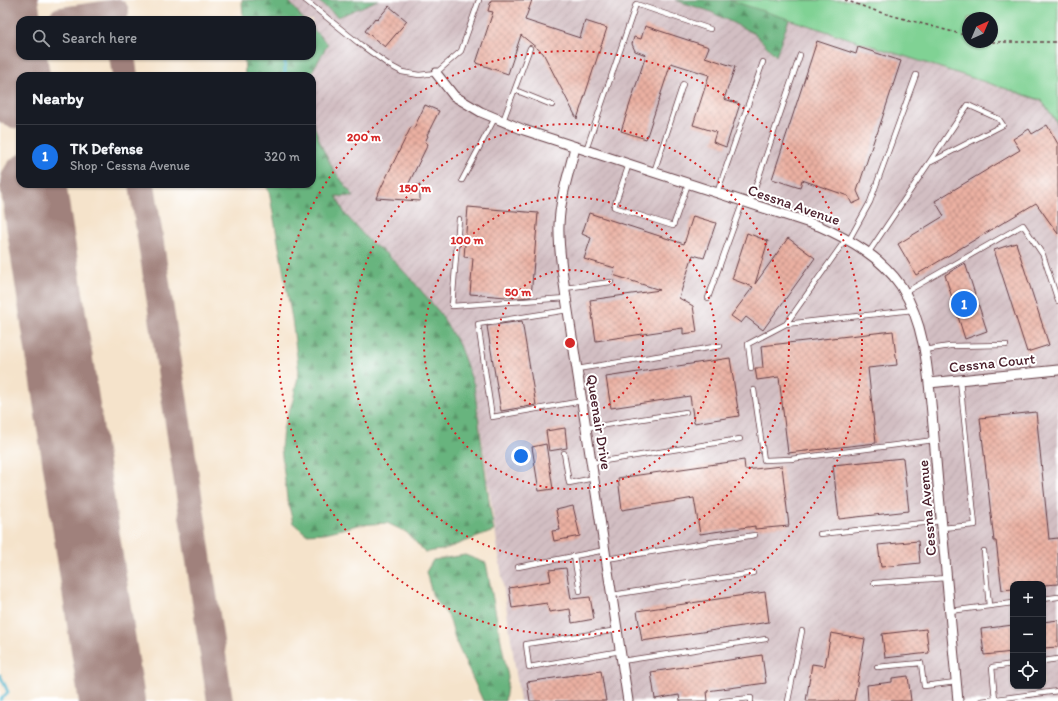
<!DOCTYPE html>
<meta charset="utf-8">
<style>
:root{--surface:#171b24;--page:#242831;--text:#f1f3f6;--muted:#9ea1a6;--line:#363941;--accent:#1a73e8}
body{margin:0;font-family:Itim,sans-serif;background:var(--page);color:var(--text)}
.controls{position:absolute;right:12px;bottom:12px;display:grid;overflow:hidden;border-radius:8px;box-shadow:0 1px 3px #0004}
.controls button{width:36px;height:36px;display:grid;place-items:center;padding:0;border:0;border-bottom:1px solid var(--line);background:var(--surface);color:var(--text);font:20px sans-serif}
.compass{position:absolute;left:962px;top:12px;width:36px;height:36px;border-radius:50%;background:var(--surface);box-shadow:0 1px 3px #0004;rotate:44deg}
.you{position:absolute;left:521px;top:456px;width:14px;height:14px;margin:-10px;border:3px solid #fff;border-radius:50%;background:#1a73e8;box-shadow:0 0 0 6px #1a73e833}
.badge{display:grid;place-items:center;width:26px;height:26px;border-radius:50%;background:var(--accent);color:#fff;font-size:13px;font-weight:700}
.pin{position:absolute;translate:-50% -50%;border:2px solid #fff;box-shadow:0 1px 4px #0006}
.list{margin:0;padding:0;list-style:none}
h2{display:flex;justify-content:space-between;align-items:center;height:52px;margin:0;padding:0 16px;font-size:17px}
h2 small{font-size:13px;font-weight:400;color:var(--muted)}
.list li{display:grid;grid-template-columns:26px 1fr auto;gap:12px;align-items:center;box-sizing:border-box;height:64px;padding:0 16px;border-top:1px solid var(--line)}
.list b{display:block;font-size:15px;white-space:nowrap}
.list p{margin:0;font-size:13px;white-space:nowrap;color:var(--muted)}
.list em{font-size:13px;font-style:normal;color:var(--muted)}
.icon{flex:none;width:22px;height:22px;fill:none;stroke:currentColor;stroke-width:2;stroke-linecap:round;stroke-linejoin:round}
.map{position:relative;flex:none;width:1058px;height:701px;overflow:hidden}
.search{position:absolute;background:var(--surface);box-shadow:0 1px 3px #0004;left:16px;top:16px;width:300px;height:44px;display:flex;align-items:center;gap:10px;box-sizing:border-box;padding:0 14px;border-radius:12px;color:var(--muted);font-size:15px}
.panel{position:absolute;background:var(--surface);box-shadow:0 1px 3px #0004;left:16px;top:72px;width:300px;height:116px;border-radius:12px}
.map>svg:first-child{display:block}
.industrial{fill:url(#industrial-furrows);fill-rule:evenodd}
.forest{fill:url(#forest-firs);stroke:#596a54}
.park{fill:#80d294;stroke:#657860;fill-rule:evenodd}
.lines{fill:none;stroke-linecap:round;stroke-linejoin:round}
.stream{stroke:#4ab1c9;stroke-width:3}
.taxiway{stroke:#a0817b;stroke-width:26}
.runway{stroke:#a0817b;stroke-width:66}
.building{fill:url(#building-cross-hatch)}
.service-casing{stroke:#643c43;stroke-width:6}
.minor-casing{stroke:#643c43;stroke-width:11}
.path{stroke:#643c43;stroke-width:1.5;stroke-dasharray:3 3;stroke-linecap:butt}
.service{stroke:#fff;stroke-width:4.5}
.minor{stroke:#fff;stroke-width:9}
.ring{fill:none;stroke:#d62828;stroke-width:2;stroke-dasharray:2 4}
.labels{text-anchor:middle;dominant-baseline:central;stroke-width:4;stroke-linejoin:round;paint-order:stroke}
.street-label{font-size:15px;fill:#4a1f2b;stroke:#fff}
.centre{fill:#d62828;stroke:#fff;stroke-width:2}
.ring-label{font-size:12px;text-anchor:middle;font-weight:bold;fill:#d62828;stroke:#fff;stroke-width:4;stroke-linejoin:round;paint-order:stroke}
</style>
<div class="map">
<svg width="1058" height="701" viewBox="0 0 1058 701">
<defs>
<pattern id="industrial-furrows" width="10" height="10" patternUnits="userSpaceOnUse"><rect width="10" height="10" fill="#d2bec2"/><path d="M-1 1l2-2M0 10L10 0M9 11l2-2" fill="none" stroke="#b6a3a7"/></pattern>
<pattern id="forest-firs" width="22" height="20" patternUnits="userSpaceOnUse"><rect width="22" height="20" fill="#68b47e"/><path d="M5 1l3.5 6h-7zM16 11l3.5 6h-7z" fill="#589267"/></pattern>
<pattern id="building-cross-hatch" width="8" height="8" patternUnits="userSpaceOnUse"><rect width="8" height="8" fill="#ebb0a2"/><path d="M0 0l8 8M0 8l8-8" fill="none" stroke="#c08f84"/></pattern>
</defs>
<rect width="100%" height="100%" fill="#fff"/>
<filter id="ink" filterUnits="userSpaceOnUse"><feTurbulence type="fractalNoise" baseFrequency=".025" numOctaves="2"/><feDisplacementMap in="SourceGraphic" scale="8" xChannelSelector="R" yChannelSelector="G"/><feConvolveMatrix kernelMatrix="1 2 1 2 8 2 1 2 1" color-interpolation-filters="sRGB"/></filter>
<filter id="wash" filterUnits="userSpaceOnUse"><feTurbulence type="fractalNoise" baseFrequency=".012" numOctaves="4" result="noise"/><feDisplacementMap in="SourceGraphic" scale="16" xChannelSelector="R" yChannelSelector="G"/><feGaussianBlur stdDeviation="0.9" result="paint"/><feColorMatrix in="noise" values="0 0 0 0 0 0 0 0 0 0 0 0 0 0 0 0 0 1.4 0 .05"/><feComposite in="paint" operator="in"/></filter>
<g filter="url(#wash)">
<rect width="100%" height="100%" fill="#f5e3cb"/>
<!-- industrial -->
<path class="industrial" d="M 288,0 L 317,0 L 338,17 L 378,0 L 675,0 L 709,11 L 755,34 L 775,56 L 789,19 L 1041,100 L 1058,124 L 1058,701 L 520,701 L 474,385 L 388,255 L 370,242 L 345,214 L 335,196 L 354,197 L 333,169 L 321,145 L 312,120 L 313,70 L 328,44 L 312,28 L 312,20 L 304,20 ZM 1013,584 L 1043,584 L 1043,686 L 1013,686 Z"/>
<!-- forest -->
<path class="forest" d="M 242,0 L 288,0 L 304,20 L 243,20 Z
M 317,0 L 378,0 L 338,17 Z
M 675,0 L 821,0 L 1038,67 L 1058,56 L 1058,124 L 1042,101 L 1005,88 L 789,19 L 776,56 L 755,34 L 709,11 Z
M 312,28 L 328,44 L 313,70 L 312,78 L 312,76 L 245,76 L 244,56 L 312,56 Z
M 312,120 L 321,145 L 333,169 L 354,197 L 336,196 L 345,214 L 370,242 L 388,255 L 412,280 L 440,313 L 459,345 L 474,385 L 490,508 L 494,531 L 442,550 L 425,552 L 406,532 L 387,523 L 358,525 L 325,533 L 306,534 L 293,523 L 287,498 L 281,448 L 283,429 L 293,400 L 299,372 L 292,319 L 269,191 L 265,184 L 312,184 Z
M 465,555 L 486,563 L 508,677 L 505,701 L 483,701 L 456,642 L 449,617 L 433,597 L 426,572 L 433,560 Z"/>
<!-- park -->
<path class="park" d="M 729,0 L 1058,0 L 1058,123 L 1041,100 ZM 968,18 L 992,18 L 992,42 L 968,42 Z"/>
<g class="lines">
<!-- stream -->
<path class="stream" d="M 285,76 L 285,56
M 0,675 L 8,692 L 0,700"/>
<!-- taxiway -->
<path class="taxiway" d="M 61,20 L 116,12
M 10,28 L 20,26
M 122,56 L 125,76
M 142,184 L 220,701"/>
<!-- runway -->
<path class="runway" d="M 5,0 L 20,96
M 33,184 L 112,701"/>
</g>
<g id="blocks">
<!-- building -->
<path class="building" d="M 491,0 L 532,0 L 525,20 L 580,38 L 585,21 L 607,28 L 577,119 L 543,53 L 521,35 L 508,74 L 476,63 L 493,12 L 488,11 Z
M 389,6 L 407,21 L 385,47 L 365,31 L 375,18 L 377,20 Z
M 645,26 L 709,47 L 705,57 L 735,67 L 724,99 L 740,104 L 726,147 L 713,142 L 716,132 L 693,125 L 709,75 L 671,63 L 646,139 L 621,131 L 646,55 L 635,51 L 632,44 L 634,37 L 641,39 Z
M 817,41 L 856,54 L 858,47 L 901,61 L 877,134 L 876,134 L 857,191 L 861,200 L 852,204 L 848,196 L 802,180 L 800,188 L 772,179 Z
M 425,105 L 439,111 L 427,135 L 428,136 L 425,142 L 428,144 L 408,185 L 420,185 L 420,201 L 376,198 L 411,127 L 414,128 Z
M 1047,125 L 1058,144 L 1058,234 L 1036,203 L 916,275 L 898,244 L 944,216 L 935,201 L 1020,150 L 1013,139 L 1029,129 L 1032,134 Z
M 468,207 L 538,213 L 531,297 L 518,298 L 470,294 L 473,258 L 464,257 Z
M 589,213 L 684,244 L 693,216 L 716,223 L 704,258 L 693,255 L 679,298 L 693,306 L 697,332 L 683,334 L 683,328 L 596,341 L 590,300 L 660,290 L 613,275 L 615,268 L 584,259 L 591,238 L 582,234 Z
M 747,233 L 768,241 L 755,284 L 788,238 L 815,258 L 763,330 L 746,317 L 741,323 L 731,316 L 753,287 L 732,279 Z
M 1016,243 L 1049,345 L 1027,352 L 994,250 Z
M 965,263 L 987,331 L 965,339 L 945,275 Z
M 522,321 L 536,405 L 501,411 L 487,326 Z
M 893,331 L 897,365 L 868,368 L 876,443 L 788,453 L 779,377 L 757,380 L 755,368 L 763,368 L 761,346 Z
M 730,358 L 739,416 L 694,423 L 690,396 L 611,408 L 606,377 Z
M 1036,412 L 1049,539 L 1058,538 L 1058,584 L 1043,585 L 1043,584 L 1013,584 L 1013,589 L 1002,590 L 996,541 L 994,541 L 980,418 Z
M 565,428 L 567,448 L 549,451 L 546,431 Z
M 546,444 L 553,489 L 539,491 L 532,447 Z
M 903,458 L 909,511 L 839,519 L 833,465 Z
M 744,460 L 745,470 L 782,466 L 789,526 L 755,529 L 755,526 L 700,534 L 694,498 L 622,510 L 618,478 Z
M 573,506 L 580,536 L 554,541 L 552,531 L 560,530 L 556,510 Z
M 918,541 L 920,563 L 881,567 L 878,545 Z
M 566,568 L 571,599 L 590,597 L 594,619 L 572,623 L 570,609 L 549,612 L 547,603 L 512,608 L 509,588 L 551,581 L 549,570 Z
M 765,592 L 769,622 L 642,641 L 637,611 Z
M 1058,620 L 1058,647 L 1043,648 L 1043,622 Z
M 1013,625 L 1013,652 L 984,655 L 981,629 Z
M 926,629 L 929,653 L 885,658 L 882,634 Z
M 831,633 L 865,639 L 854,701 L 806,701 L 812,664 L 825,666 Z
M 762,655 L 766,683 L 707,691 L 708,701 L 680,701 L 679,695 L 655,699 L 651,672 Z
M 601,671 L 606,701 L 530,701 L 527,682 Z
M 908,676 L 911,701 L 868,701 L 867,685 L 892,682 L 892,678 Z"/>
</g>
</g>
<g filter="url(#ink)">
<use href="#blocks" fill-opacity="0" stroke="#643c43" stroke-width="1"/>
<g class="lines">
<defs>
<path id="service" d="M 305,0 L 361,45 L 389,65 L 402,72 L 419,75 L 436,73 L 461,51 L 479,0
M 515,90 L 552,105
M 503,121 L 530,48
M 586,150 L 636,4 L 710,29
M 629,164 L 614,207 L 673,226 L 688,184
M 654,172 L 683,84
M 462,180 L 495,118
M 717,193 L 763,62
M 750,203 L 800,55
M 459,219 L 452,306 L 566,298
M 846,239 L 786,324 L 913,310
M 849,240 L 870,202 L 916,75
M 869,252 L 968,105 L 999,119 L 1003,125 L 931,162
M 565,288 L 611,282
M 904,293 L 1023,225 L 1043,255 L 1058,301
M 708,298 L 743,201
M 568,310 L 478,324 L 492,417 L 582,401
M 924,350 L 950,346 L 1006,345
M 751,368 L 748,344 L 786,324
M 577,369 L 720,346
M 754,390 L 764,460 L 791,459 L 934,440
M 586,428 L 686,412
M 564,453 L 569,483 L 594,478
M 592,463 L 740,439
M 942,528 L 975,525 L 960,380
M 820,534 L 942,521
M 984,551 L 989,606
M 574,556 L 580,591
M 607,559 L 755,535
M 518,567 L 605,550
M 874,583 L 947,578
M 612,595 L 753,573
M 1043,599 L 1058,597
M 950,611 L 1013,603
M 618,630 L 526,644 L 529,667 L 621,651
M 622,661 L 766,639
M 1043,661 L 1058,659
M 877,667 L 921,663 L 924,686 L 956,682
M 995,699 L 992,667 L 1013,664
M 722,701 L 751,698 L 751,701
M 788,701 L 802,631
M 981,701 L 1058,691"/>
<path id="minor" d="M 436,73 L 454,96 L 481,112 L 524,130 L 819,226 C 851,240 881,257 901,286 C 925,324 928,371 932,414 C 934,438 936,461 938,484 C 945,556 951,629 958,701
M 575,147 C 569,173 560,198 559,225 C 558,249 563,274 566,298 L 628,701
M 929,383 L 1058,370"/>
</defs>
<!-- service casing -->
<use href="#service" class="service-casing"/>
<!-- minor casing -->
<use href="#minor" class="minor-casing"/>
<!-- path -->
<path class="path" d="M 845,0 L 879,12 L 968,36
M 992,42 L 1058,42"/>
<!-- service -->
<use href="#service" class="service"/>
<!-- minor -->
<use href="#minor" class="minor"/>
</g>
</g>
<!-- distance rings -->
<g class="ring">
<circle cx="570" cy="343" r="73"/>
<circle cx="570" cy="343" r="146"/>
<circle cx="570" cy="343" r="219"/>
<circle cx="570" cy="343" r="292"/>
</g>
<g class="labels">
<!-- street labels -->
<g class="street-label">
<text transform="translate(794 205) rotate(19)">Cessna Avenue</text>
<text transform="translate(992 363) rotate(-6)">Cessna Court</text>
<text transform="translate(599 422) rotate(81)">Queenair Drive</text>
<text transform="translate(927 508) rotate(-95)">Cessna Avenue</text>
</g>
</g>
<circle cx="570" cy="343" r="6" class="centre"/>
<g class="ring-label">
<text x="364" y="141">200 m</text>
<text x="415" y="192">150 m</text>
<text x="467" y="244">100 m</text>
<text x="518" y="296">50 m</text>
</g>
</svg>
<div class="controls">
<button>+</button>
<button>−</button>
<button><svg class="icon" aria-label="locate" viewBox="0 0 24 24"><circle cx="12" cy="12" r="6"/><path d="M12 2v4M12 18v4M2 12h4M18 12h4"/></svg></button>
</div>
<svg class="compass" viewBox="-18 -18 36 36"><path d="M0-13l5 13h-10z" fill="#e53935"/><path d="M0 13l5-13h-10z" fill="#9ea1a6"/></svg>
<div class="you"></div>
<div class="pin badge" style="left:964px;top:304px">1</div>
<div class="search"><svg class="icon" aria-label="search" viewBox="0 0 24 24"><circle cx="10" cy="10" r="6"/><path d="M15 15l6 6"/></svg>Search here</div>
<section class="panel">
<h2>Nearby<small></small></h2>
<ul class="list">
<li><span class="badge">1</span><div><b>TK Defense</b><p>Shop · Cessna Avenue</p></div><em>320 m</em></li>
</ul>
</section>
</div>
